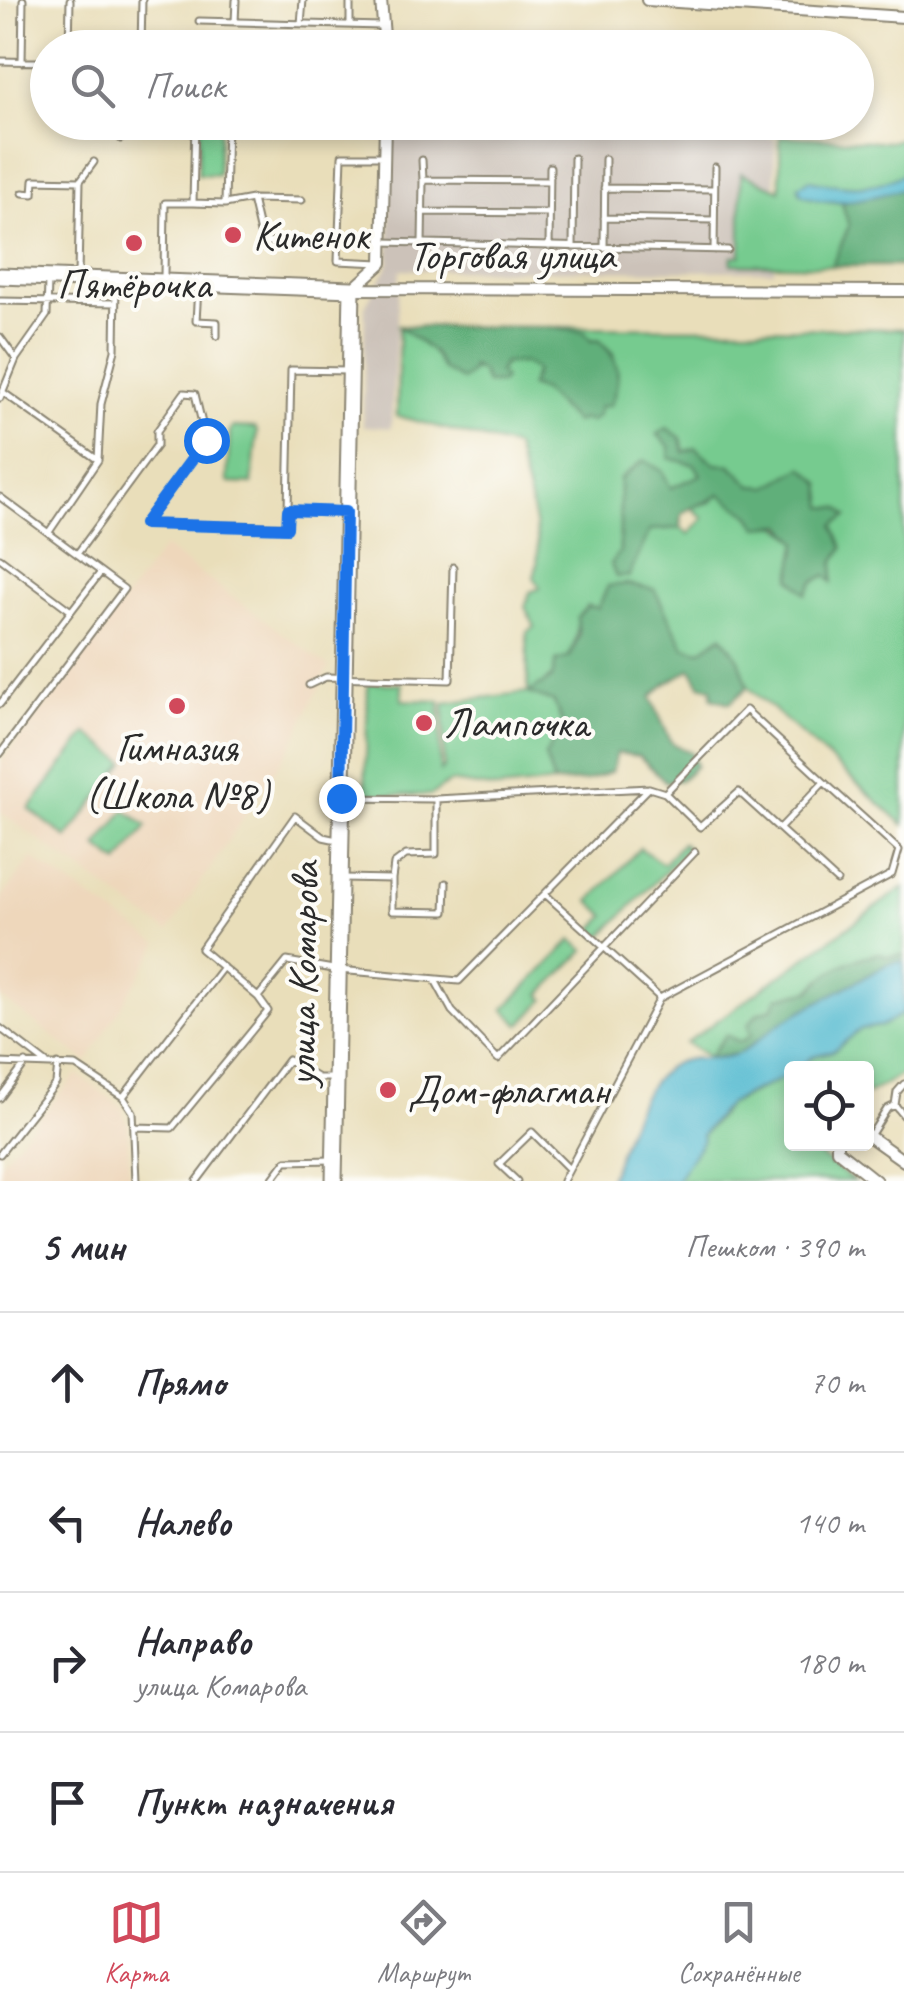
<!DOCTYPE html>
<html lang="ru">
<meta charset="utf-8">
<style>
:root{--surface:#fff;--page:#f7f7f7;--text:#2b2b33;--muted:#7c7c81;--line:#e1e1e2;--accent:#d1495b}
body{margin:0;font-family:Caveat,sans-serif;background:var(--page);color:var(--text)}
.controls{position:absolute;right:30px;bottom:30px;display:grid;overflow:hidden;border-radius:10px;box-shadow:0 5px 15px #0003}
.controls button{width:90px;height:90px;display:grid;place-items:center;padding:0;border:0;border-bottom:2px solid var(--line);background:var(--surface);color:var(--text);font:50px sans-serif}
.stop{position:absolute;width:30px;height:30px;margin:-22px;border:8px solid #1a73e8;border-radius:50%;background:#fff}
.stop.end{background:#1a73e8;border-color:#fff;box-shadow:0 2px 10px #0008}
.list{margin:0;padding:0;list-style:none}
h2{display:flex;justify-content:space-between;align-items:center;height:130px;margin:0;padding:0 40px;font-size:42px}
h2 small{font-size:32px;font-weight:400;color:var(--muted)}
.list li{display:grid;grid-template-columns:65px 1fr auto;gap:30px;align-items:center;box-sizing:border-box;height:140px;padding:0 40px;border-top:2px solid var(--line)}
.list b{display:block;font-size:38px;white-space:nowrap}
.list p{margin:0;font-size:32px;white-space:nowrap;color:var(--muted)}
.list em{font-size:32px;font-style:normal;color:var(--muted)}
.icon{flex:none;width:55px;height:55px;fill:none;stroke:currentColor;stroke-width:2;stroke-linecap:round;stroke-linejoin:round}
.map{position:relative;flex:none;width:904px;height:1181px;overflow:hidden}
.search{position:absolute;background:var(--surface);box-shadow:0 5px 15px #0003;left:30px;right:30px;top:30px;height:110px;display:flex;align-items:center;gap:25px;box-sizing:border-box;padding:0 35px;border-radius:55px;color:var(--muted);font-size:38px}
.sheet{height:690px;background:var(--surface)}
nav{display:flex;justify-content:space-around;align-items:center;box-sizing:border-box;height:140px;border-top:2px solid var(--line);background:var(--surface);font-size:28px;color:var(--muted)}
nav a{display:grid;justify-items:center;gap:5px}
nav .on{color:var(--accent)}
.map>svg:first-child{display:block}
.built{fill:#eed7bb}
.industrial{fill:#ccc2b9}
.green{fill:#76cb8f;stroke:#507b5d;stroke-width:2.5;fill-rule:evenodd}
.forest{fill:#60af7a;stroke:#466d52;stroke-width:2.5}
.water{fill:#53bad0;stroke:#3f727e;stroke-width:2.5}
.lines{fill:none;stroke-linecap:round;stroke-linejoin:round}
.lane-casing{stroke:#8a8472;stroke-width:9}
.street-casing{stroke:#8a8472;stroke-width:14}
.secondary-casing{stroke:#8a8472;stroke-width:19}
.lane{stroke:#fff;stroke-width:5}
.street{stroke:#fff;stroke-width:10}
.secondary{stroke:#fff;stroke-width:15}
.route{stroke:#1a73e8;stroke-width:12}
.poi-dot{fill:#d1495b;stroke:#fdfcf7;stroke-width:4}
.labels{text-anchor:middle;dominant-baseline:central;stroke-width:8;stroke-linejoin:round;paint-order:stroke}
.poi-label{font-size:42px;fill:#2b2b2b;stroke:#fdfcf7;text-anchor:start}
.street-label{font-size:42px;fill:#2b2b2b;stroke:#fdfcf7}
</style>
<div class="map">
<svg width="904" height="1181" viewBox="0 0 904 1181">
<rect width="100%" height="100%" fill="#fdfcf7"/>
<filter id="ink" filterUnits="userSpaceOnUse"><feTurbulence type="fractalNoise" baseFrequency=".01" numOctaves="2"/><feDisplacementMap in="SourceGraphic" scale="20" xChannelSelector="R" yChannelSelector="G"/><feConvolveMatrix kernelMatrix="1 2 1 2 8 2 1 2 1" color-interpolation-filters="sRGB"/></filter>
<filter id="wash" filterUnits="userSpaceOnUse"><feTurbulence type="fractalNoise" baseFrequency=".0048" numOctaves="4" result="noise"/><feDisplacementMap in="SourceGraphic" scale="40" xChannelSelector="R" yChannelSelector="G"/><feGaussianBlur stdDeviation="2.25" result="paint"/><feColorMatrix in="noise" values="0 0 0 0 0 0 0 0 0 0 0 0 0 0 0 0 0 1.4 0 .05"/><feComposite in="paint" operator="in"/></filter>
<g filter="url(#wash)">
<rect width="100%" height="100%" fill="#e9deba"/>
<!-- built -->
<path class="built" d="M 164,547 L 329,667 L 291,746 L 168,932 L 0,812 L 0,764 Z
M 32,858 L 159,944 L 87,1062 L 0,997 L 0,900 Z
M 77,1074 L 121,1106 L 128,1124 L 129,1181 L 0,1181 L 0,1163 Z"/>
<!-- industrial -->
<path class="industrial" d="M 724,122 L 775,139 L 774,271 L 400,270 L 391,428 L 363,426 L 365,306 L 389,264 L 392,123 Z"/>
<!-- green -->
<path class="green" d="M 200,123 L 220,123 L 218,175 L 198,174 Z
M 780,136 L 890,142 L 904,137 L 904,174 C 869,191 846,188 809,180 L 809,198 L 842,203 L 849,226 L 832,266 L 731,264 L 732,256 L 741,256 L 741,173 L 780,190 Z
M 399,326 L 433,352 L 443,370 C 469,366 475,371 499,372 L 505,363 L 525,363 L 536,370 L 530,386 L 543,391 L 575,421 L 615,395 L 614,354 L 599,340 C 587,342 562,330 548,327 L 904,329 L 904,825 L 748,687 L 739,660 L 723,636 L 700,652 L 684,647 L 654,590 L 598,608 L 588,606 L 577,617 C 580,654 558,674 530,693 L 554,702 L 563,725 L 545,756 L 554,783 L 499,789 L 450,782 L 431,795 L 365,795 L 368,683 L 402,684 L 402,700 L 440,701 L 440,771 L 444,767 L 444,703 L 528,692 L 527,632 L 535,627 L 525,607 L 530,592 L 540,588 L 534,577 C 547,541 524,483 515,447 L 397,416 ZM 658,434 L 684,452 L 696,448 L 715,464 L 731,465 L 751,486 L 768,488 L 824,507 L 834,562 L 832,581 L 827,575 L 813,582 L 791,578 L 798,542 C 775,516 748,518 720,493 L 711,502 L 691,507 L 704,518 L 689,534 L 681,528 L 650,530 L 629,576 L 620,551 L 620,479 L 671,488 L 702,475 L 695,465 Z
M 233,427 L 255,428 L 257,431 L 252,484 L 229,483 L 227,480 L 230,430 Z
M 87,733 L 125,762 L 67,838 L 29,809 Z
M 125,810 L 147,826 L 119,863 L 97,847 Z
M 682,843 L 688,848 L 600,938 L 593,929 L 606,916 L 590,901 L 640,848 L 663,864 Z
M 904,887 L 904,955 C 868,960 834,962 810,991 L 778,997 L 773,1008 L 757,1014 L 751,1036 L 740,1042 L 726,1035 L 709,1057 L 686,1043 Z
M 572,940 L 585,950 L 541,994 L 545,1000 L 520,1025 L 504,1009 Z
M 904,1013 L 904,1073 L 867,1094 L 866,1068 L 799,1068 L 813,1056 L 833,1051 L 861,1029 L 881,1026 Z
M 791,1074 L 792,1144 L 808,1144 L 807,1146 L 854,1181 L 676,1181 L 702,1136 L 728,1105 Z"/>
<!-- forest -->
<path class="forest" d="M 904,189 L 904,266 L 832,266 L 849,226 L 842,203 Z
M 399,326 L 548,327 L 584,332 L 591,341 L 599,340 C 621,360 622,379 610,405 L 599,407 L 598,415 L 590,422 L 583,419 L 575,422 L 543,391 L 530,386 L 536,370 L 525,363 L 504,363 L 499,372 L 504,378 L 501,383 L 486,383 L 481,371 L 472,366 L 470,373 L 462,380 L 443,369 L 433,352 Z
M 667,428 L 681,438 L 684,452 L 696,448 L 715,464 L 731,465 L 752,486 L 768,487 L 803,467 L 821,483 L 824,507 L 840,508 L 848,516 L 834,525 L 843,548 L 834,562 L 832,582 L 826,575 L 813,582 L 806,594 L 791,578 L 798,542 L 783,525 L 758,527 L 751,516 L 720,494 C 708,504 694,504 682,514 L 681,528 L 650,530 L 629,576 L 616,577 L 611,564 L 620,551 L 620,479 L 644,460 L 662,471 L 671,488 L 701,475 L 695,465 L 669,458 L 670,447 L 657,434 Z
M 627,584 L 654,589 L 684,647 L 700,651 L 722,636 L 739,659 L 748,687 L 730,703 L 712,698 L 712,688 L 700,685 L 691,669 L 667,683 L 651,697 L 671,742 L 691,753 L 696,766 L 680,780 L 666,782 L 639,756 L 617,753 L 612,771 L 587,781 L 554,783 L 545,756 L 563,725 L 554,702 L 528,693 L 552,678 L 556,661 L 570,657 L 579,635 L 577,617 L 588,606 L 598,608 L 608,586 Z
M 880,953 L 888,957 L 904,955 L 904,961 L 888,964 L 780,1024 L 738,1054 L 709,1057 L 726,1035 L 740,1042 L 751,1036 L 748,1025 L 757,1014 L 773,1008 L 778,997 L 810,991 C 828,969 852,958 880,953 Z"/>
<!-- water -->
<path class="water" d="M 904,174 L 904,189 C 870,197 834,210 801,194 L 798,186 L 809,180 C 846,188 869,191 904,174 Z
M 904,961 L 904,1013 L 881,1026 L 861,1029 L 833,1051 L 813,1056 L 799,1068 L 792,1068 L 791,1074 C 773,1084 749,1091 730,1103 C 719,1111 710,1125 702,1135 L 703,1140 L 676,1181 L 608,1181 C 624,1146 634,1094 667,1068 C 690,1051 719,1064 742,1052 C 755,1044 766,1033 779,1024 C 814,1003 852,985 888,964 Z"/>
</g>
<g filter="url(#ink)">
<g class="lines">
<defs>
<path id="lane" d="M 199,21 L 381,26
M 235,22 L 236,0
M 301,24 L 303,0
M 350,25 L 350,0
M 69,48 L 70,0
M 141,48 L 142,0
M 0,61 L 48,62
M 22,62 L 23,0
M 195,122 L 193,203 L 224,204
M 227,122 L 225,204 L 252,199 L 302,200
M 121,139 L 122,122
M 422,160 L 423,180
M 604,188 L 714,189
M 23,193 L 33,194 L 34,180 L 80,181
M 252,199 L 262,242 L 302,243
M 422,212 L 549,213
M 604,218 L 714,220
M 383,242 L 728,250
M 422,244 L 423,180 L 550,181
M 549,247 L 550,167
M 573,247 L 574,158
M 604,248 L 605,159
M 714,250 L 715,167
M 381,263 L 338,261 L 342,156 L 382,156
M 78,275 L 80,181 L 94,162
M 164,277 L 165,203 L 193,203
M 198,288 L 196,321 L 217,322 L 217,336
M 0,301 L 115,303
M 0,337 L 16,359
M 4,393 L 98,460
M 0,398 L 16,359 L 47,315 L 48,281
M 0,497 L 124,589 L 0,754
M 288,510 L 291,370 L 348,371
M 49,532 L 98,460 L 101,404 L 115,350 L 116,283
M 77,554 L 157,445 L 157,431 L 184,393 L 195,394 L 206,440 L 144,524 L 287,527 L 288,510 L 347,512
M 0,558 L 71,611
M 309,685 L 326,677 L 450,680 L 453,567
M 0,704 L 101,572
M 665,793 L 746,710 L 824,782 L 781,827
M 344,798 L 436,799 L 649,788 L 665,793 L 700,827 L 739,792 L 837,881
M 337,840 L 323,837 L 295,816 L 201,949 L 258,997 L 287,961 L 339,970 L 459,981 L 649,788
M 343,878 L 392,879 L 392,911 L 445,912 L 446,883
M 392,879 L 394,864 L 406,855 L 436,854 L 436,799
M 545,894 L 660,998
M 435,980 L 452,1011 L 498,1059 L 695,852
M 0,1028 L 46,1063
M 0,1063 L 76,1066 L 123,1097 L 133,1112 L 136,1181
M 904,1084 L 897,1092 L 895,1105 L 904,1116
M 123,1097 L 223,967
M 0,1098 L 26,1063
M 135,1127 L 172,1128 L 268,1011 L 258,997
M 870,1136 L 887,1109 L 895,1105
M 0,1154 L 56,1083 L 58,1064
M 197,1181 L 288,1060 L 318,1078 L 333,1078
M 271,1181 L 286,1161 L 333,1160
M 517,1181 L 499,1164 L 532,1132 L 569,1169
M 563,1181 L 660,998 L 892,874 L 899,850 L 824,782"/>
<path id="street" d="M 381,0 L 385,48
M 647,0 L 904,17
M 352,289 L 904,291
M 353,289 L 382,263 L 385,122
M 866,1134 L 904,1161
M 837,1144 L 837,1150 L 876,1181"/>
<path id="secondary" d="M 0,276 L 352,289 L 334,1181"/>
</defs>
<!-- lane casing -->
<use href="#lane" class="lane-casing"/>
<!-- street casing -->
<use href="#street" class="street-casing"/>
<!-- secondary casing -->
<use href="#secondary" class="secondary-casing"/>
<!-- lane -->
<use href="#lane" class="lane"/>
<!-- street -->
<use href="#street" class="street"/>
<!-- secondary -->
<use href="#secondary" class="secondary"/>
</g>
</g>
<g class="lines" filter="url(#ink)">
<!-- route -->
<path class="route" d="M 206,440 L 144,524 L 287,528 L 288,510 L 346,512 L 341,798"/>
</g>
<!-- markers -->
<g class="poi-dot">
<circle cx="233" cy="235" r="10"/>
<circle cx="134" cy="243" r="10"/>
<circle cx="177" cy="706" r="10"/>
<circle cx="424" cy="723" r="10"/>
<circle cx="388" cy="1090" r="10"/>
</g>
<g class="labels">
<!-- poi labels -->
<g class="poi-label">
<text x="253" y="235">Китенок</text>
<text x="134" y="284" text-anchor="middle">Пятёрочка</text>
<text x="444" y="723">Лампочка</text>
<text x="177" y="747" text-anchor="middle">Гимназия<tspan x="177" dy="48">(Школа №8)</tspan></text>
<text x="408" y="1090">Дом-флагман</text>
</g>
<!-- street labels -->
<g class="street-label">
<text x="512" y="255">Торговая улица</text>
<text transform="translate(303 974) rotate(-89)">улица Комарова</text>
</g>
</g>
</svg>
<div class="controls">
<button><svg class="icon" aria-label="locate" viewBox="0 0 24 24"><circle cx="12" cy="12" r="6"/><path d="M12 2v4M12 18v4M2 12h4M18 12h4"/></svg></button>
</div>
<div class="stop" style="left:206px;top:440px"></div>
<div class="stop end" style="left:341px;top:798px"></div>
<div class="search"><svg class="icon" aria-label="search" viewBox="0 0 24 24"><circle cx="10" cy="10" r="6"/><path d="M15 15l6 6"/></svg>Поиск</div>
</div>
<section class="sheet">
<h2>5 мин<small>Пешком · 390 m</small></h2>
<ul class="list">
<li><svg class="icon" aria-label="ahead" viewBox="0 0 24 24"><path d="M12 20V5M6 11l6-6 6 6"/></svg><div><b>Прямо</b></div><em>70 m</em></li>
<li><svg class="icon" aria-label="left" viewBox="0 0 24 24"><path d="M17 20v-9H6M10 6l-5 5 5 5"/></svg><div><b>Налево</b></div><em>140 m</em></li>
<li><svg class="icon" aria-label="right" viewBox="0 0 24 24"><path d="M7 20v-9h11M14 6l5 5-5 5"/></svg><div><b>Направо</b><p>улица Комарова</p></div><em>180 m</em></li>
<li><svg class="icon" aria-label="arrive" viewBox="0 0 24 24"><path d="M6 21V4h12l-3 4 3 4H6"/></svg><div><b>Пункт назначения</b></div></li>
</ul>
</section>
<nav>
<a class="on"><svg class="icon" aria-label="map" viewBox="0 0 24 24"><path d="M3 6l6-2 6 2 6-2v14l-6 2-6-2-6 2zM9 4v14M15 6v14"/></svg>Карта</a>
<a><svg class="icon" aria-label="directions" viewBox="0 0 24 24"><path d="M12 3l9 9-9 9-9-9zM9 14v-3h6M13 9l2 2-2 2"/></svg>Маршрут</a>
<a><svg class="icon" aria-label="saved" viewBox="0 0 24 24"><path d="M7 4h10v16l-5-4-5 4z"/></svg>Сохранённые</a>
</nav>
